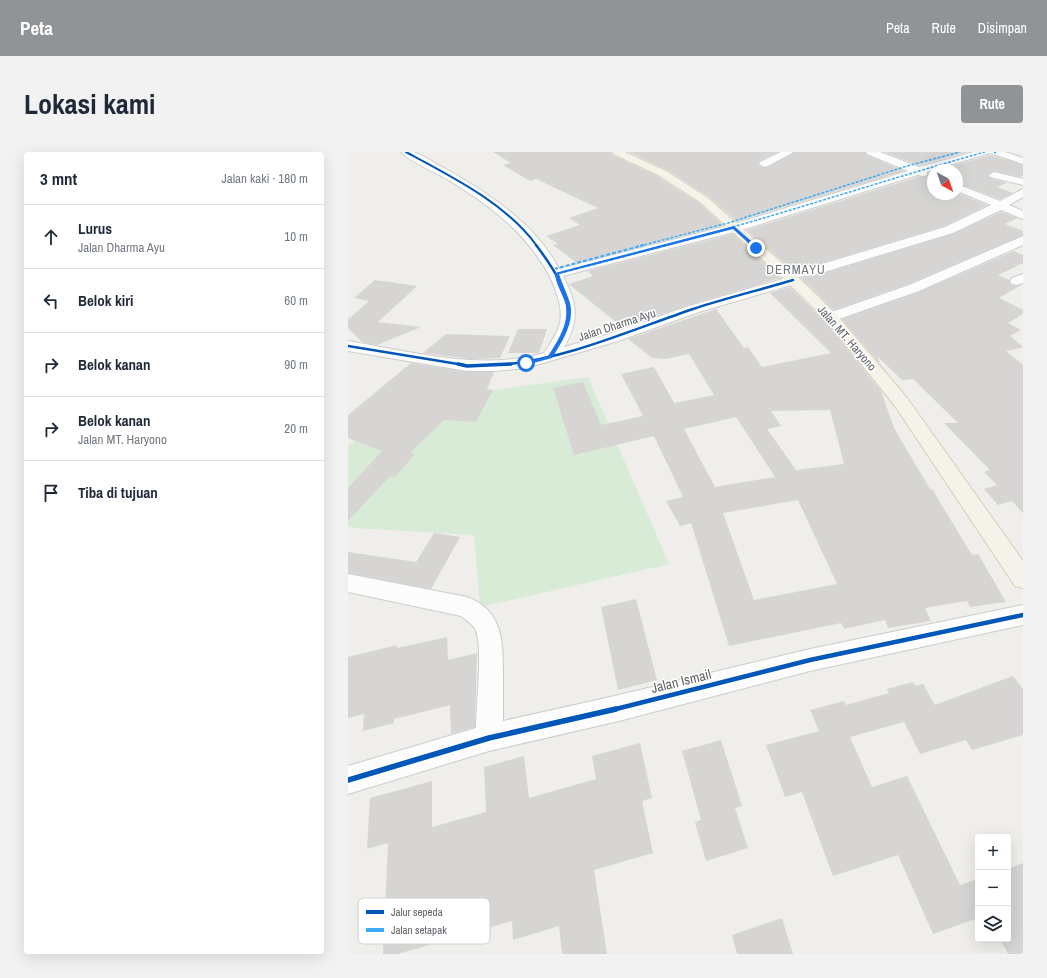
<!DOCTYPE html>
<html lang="id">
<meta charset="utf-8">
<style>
:root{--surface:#fff;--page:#f2f2f3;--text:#1f2937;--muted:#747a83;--line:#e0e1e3;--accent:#919496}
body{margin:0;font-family:"Archivo Narrow",sans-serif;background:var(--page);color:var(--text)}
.controls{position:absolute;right:12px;bottom:12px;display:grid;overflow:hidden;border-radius:4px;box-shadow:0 4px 16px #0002}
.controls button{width:36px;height:36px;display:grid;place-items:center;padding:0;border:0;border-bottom:1px solid var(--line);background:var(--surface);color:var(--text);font:20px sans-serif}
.compass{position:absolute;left:579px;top:12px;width:36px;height:36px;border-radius:50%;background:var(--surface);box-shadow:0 4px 16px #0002;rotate:140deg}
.stop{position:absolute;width:12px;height:12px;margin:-9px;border:3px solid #1a73e8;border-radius:50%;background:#fff}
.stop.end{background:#1a73e8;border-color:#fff;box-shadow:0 1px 4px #0008}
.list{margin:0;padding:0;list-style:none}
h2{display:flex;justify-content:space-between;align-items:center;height:52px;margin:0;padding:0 16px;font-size:17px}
h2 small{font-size:13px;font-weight:400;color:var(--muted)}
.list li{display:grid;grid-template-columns:26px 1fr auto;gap:12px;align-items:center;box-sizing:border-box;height:64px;padding:0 16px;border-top:1px solid var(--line)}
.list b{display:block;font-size:15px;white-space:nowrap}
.list p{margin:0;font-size:13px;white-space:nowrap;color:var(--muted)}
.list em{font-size:13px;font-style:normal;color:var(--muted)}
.icon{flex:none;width:22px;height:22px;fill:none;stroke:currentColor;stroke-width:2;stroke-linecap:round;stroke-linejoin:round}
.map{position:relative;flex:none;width:675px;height:802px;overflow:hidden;border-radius:4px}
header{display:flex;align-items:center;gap:24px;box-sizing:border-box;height:56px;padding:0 20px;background:var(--accent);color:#fff}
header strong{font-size:19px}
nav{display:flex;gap:22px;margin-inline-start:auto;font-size:14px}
.intro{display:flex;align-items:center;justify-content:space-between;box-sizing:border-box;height:96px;padding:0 24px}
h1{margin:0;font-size:28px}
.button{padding:10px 18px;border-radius:4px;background:var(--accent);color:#fff;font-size:14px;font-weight:700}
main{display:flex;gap:24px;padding:0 24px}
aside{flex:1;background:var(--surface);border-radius:4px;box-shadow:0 4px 16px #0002}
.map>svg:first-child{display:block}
.green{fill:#d8ebd6}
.building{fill:#d6d5d3;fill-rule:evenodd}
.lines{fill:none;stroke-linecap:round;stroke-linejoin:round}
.minor-casing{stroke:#cbcccc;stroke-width:2}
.primary-casing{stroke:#d7ceb8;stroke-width:2}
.minor{fill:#fdfcfc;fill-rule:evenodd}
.primary{fill:#f4f2e9;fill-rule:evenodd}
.quiet-far1{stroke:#3fa9f5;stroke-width:1.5;stroke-dasharray:3 1.5;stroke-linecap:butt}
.quiet{stroke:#3fa9f5;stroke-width:2;stroke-dasharray:4 2;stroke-linecap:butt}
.cycleway-far4-casing{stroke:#fff;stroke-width:3.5}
.cycleway-far3-casing{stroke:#fff;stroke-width:4}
.cycleway-far2-casing{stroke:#fff;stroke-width:5.5}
.cycleway-far1-casing{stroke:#fff;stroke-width:7}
.cycleway-casing{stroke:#fff;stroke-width:8}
.cycleway-far4{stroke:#0057b8;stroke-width:2}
.cycleway-far3{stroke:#0057b8;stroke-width:2.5}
.cycleway-far2{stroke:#0057b8;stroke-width:3.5}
.cycleway-far1{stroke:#0057b8;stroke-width:4.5}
.cycleway{stroke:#0057b8;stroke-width:5.5}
.route{fill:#1a73e8}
.labels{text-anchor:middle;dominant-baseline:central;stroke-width:3;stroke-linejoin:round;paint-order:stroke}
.far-street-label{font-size:12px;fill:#5f6368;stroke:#fff}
.far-quarter-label{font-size:13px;letter-spacing:1px;fill:#70757a;stroke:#fff}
.street-label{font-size:14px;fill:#5f6368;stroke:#fff}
.key{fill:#fff;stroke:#cfd0d2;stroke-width:1}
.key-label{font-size:11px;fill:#5f6368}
</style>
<header>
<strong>Peta</strong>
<nav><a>Peta</a><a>Rute</a><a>Disimpan</a></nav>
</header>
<div class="intro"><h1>Lokasi kami</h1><a class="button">Rute</a></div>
<main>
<aside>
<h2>3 mnt<small>Jalan kaki · 180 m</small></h2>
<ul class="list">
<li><svg class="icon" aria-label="ahead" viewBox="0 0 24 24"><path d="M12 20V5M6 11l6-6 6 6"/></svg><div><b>Lurus</b><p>Jalan Dharma Ayu</p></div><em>10 m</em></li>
<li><svg class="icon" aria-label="left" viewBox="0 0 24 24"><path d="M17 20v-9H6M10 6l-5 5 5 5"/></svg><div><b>Belok kiri</b></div><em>60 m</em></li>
<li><svg class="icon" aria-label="right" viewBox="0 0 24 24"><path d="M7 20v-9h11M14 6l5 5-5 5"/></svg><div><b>Belok kanan</b></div><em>90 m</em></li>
<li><svg class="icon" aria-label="right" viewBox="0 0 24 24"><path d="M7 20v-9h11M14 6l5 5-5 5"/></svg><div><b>Belok kanan</b><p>Jalan MT. Haryono</p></div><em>20 m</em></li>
<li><svg class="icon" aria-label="arrive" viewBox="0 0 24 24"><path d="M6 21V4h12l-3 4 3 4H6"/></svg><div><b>Tiba di tujuan</b></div></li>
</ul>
</aside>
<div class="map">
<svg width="675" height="802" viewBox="0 0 675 802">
<rect width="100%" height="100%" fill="#efeeea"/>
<!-- green -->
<path class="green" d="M 240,225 L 321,412 L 132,455 L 126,383 L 5,376 L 0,373 L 0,294 L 23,276 L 141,239 Z"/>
<!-- building -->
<path class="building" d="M 145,0 L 263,0 L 264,3 L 309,24 L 351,51 L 375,73 L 229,111 L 205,93 L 210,92 L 198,84 L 232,73 L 221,66 L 250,56 L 188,27 L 182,29 L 155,13 L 163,11 Z
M 281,0 L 430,0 L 411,9 L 410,13 L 416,16 L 447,0 L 517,0 L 518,3 L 556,19 L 389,69 L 361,45 L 319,18 Z
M 536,0 L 620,0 L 571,13 Z
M 642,3 L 675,13 L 675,23 L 672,25 L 646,19 L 640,23 L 642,26 L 659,31 L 649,35 L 665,41 L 652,47 L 609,31 L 609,18 L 591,18 Z
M 585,20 L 585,42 L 609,42 L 609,41 L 639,53 L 596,74 L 464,114 L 442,116 L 399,78 L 570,25 L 579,24 L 580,21 Z
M 653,60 L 670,66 L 657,72 L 675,79 L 675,83 L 560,132 L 486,158 L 453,126 L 470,123 L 605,82 Z
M 385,82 L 432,126 L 341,153 L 269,177 L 266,175 L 274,175 L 221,132 L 245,124 L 240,119 Z
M 666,99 L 675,103 L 675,111 L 650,123 L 661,128 L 664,133 L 673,133 L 651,146 L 675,158 L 675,162 L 660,171 L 673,178 L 662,184 L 675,195 L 658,199 L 675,213 L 675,361 L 664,349 L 650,353 L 636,337 L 649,333 L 636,320 L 642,318 L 596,271 L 610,271 L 565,227 L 554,228 L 529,204 L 533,213 L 494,167 L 571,140 Z
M 27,128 L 69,134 L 30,170 L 73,175 L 29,193 L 14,190 L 0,176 L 0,166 L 2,166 L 21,149 L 6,146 Z
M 442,135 L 477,169 L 533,239 L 546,276 L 582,337 L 584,337 L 624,403 L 630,402 L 658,450 L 622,455 L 619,449 L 577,456 L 583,469 L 540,476 L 537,468 L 496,477 L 493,471 L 381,494 L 343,371 L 332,374 L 318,349 L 335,345 L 306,284 L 226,303 L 205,236 L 235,230 L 253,273 L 295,264 L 273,222 L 306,215 L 326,251 L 366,243 L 341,202 L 317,207 L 304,206 L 280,187 L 368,157 L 396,196 L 400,195 L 414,215 L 483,201 L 422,141 ZM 482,258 L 496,312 L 448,318 L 419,277 L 433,274 L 423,259 ZM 388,265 L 427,325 L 367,335 L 336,277 ZM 450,348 L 489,432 L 406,448 L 375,361 Z
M 170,177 L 199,177 L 191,201 L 160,201 Z
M 98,182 L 162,184 L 152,206 L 123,207 L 75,201 Z
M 63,211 L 119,220 L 146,220 L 139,237 L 145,238 L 128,270 L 96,268 L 62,301 L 67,302 L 47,325 L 42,324 L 0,369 L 0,336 L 34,299 L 0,286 L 0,263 Z
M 86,381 L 112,385 L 83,437 L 0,421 L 0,400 L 68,410 Z
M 288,447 L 309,528 L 270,538 L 253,455 Z
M 99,485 L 100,508 L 129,501 L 127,575 L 103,582 L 102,553 L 46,567 L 46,571 L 15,579 L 16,562 L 0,566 L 0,505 L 49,493 L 49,496 Z
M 665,524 L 675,537 L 675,583 L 624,598 L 618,588 L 572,602 L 556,570 L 502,585 L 524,635 L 559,624 L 612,733 L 630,727 L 630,766 L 585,782 L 550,703 L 485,724 L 454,640 L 437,645 L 418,593 L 471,579 L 462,558 L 496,549 L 498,553 L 541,541 L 539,537 L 565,530 L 567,534 L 575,532 L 587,553 Z
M 373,588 L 394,654 L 387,656 L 400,696 L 358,709 L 347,670 L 353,668 L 334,599 Z
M 292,591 L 304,646 L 294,649 L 305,701 L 246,718 L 259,802 L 214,802 L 211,774 L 165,788 L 164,769 L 50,802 L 35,802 L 40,691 L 19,697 L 22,646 L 84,629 L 84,675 L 138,660 L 136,615 L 176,604 L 181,646 L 248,627 L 244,604 Z
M 675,711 L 675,802 L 660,802 L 652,787 L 660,787 L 660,717 Z
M 434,766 L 445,802 L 389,802 L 384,783 Z"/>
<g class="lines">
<defs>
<path id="minor" d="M 53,0 C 57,0 61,0 65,0 C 74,2 89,13 98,17 C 140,41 188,72 211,117 L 382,73 L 560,19 L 519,2 L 518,0 L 532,0 L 571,15 L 626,0 L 657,0 L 675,6 L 675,12 L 642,1 L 579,20 L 579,23 L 575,24 L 570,23 L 390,79 L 215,124 C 229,151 232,168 216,195 L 255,184 L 341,154 L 438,126 L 434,125 L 432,122 L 434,119 L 464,115 L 597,75 L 643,53 L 609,39 L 609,32 L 652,49 L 675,37 L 675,45 L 661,53 L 675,59 L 675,67 L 653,58 L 605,81 L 470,122 L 449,125 L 452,128 L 450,131 L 351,160 L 267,190 L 178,216 L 147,219 L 119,219 L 0,199 L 0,189 C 65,200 131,219 196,201 C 202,192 209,182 212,171 C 215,156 209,141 203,127 C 181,83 142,53 100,28 C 89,21 59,8 53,0 Z
M 433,0 L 446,0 L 420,14 L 416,15 L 411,12 L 412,10 Z
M 646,20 L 675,27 L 675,33 L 642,25 L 641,23 Z
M 675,84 L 675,93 L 571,139 L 488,168 L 483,170 L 478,168 L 475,165 L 478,162 L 561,133 Z
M 675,122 L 675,131 L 669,133 L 664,132 L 662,129 L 664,126 Z
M 0,422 L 119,445 C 155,458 155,490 155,523 C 155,538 155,554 155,569 L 271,543 L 462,497 L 675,453 L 675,473 L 462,519 L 271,569 L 141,599 L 0,642 L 0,614 L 128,576 C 128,555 135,496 128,479 C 125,472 118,468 113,464 L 0,440 Z"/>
<path id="primary" d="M 264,0 L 277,0 L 318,19 L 360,46 L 450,125 L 488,162 L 559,246 L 675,409 L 675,436 L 667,434 L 547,254 L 478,168 L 440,131 L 352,50 L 310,23 L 265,2 Z"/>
</defs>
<!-- minor casing -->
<use href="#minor" class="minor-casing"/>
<!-- primary casing -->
<use href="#primary" class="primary-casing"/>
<!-- minor -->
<use href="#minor" class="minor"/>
<!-- primary -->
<use href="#primary" class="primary"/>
<!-- quiet-far1 -->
<path class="quiet-far1" d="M 646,0 L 648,1
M 292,94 L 380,71 L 559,14 L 612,0
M 315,94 C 424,66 529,30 637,0"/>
<!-- quiet -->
<path class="quiet" d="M 206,117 L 296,93
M 210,126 L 208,122 L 319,93"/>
<defs>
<path id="cycleway-far4" d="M 58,0 C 103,24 159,52 189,94"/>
<path id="cycleway-far3" d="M 188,93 C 204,114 225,144 219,171 C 216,183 209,194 202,204
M 0,194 L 116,213
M 153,213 C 219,207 283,178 345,157 C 378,146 412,138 445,128"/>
<path id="cycleway-far2" d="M 110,212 L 119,214 L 163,212"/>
<path id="cycleway-far1" d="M 264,558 L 462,508 L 675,463"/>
<path id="cycleway" d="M 0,628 L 141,586 L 268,557"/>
</defs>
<!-- cycleway-far4 casing -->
<use href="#cycleway-far4" class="cycleway-far4-casing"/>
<!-- cycleway-far3 casing -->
<use href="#cycleway-far3" class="cycleway-far3-casing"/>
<!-- cycleway-far2 casing -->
<use href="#cycleway-far2" class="cycleway-far2-casing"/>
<!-- cycleway-far1 casing -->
<use href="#cycleway-far1" class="cycleway-far1-casing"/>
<!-- cycleway casing -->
<use href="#cycleway" class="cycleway-casing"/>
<!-- cycleway-far4 -->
<use href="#cycleway-far4" class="cycleway-far4"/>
<!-- cycleway-far3 -->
<use href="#cycleway-far3" class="cycleway-far3"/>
<!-- cycleway-far2 -->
<use href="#cycleway-far2" class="cycleway-far2"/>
<!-- cycleway-far1 -->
<use href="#cycleway-far1" class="cycleway-far1"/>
<!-- cycleway -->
<use href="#cycleway" class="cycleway"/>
</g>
<!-- route -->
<path class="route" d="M 386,74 L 410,95 L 410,97 L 407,97 L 385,77 L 211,122 C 214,132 219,141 222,151 C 227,170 214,190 204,206 L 178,213 L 175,211 L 200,204 C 210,189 223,169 217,150 C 214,141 207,130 207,121 Z"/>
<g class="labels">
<!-- far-street labels -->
<g class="far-street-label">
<text transform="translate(269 173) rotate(-18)">Jalan Dharma Ayu</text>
<text transform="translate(499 186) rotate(49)">Jalan MT. Haryono</text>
</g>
<!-- far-quarter labels -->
<g class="far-quarter-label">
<text x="448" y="117">DERMAYU</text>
</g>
<!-- street labels -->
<g class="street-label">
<text transform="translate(333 529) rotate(-14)">Jalan Ismail</text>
</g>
</g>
<!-- legend -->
<rect x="10" y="746" width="132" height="46" rx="6" class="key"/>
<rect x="18" y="758" width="18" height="4" fill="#0057b8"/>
<rect x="18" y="776" width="18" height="4" fill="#3fa9f5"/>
<g class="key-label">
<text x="43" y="764">Jalur sepeda</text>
<text x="43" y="782">Jalan setapak</text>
</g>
</svg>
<div class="controls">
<button>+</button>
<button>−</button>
<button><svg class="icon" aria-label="layers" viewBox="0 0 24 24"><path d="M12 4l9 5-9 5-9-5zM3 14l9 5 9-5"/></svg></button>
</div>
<svg class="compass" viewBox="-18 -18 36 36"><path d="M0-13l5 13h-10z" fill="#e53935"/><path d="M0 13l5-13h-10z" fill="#747a83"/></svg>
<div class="stop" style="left:178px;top:211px"></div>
<div class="stop end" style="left:408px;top:96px"></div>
</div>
</main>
